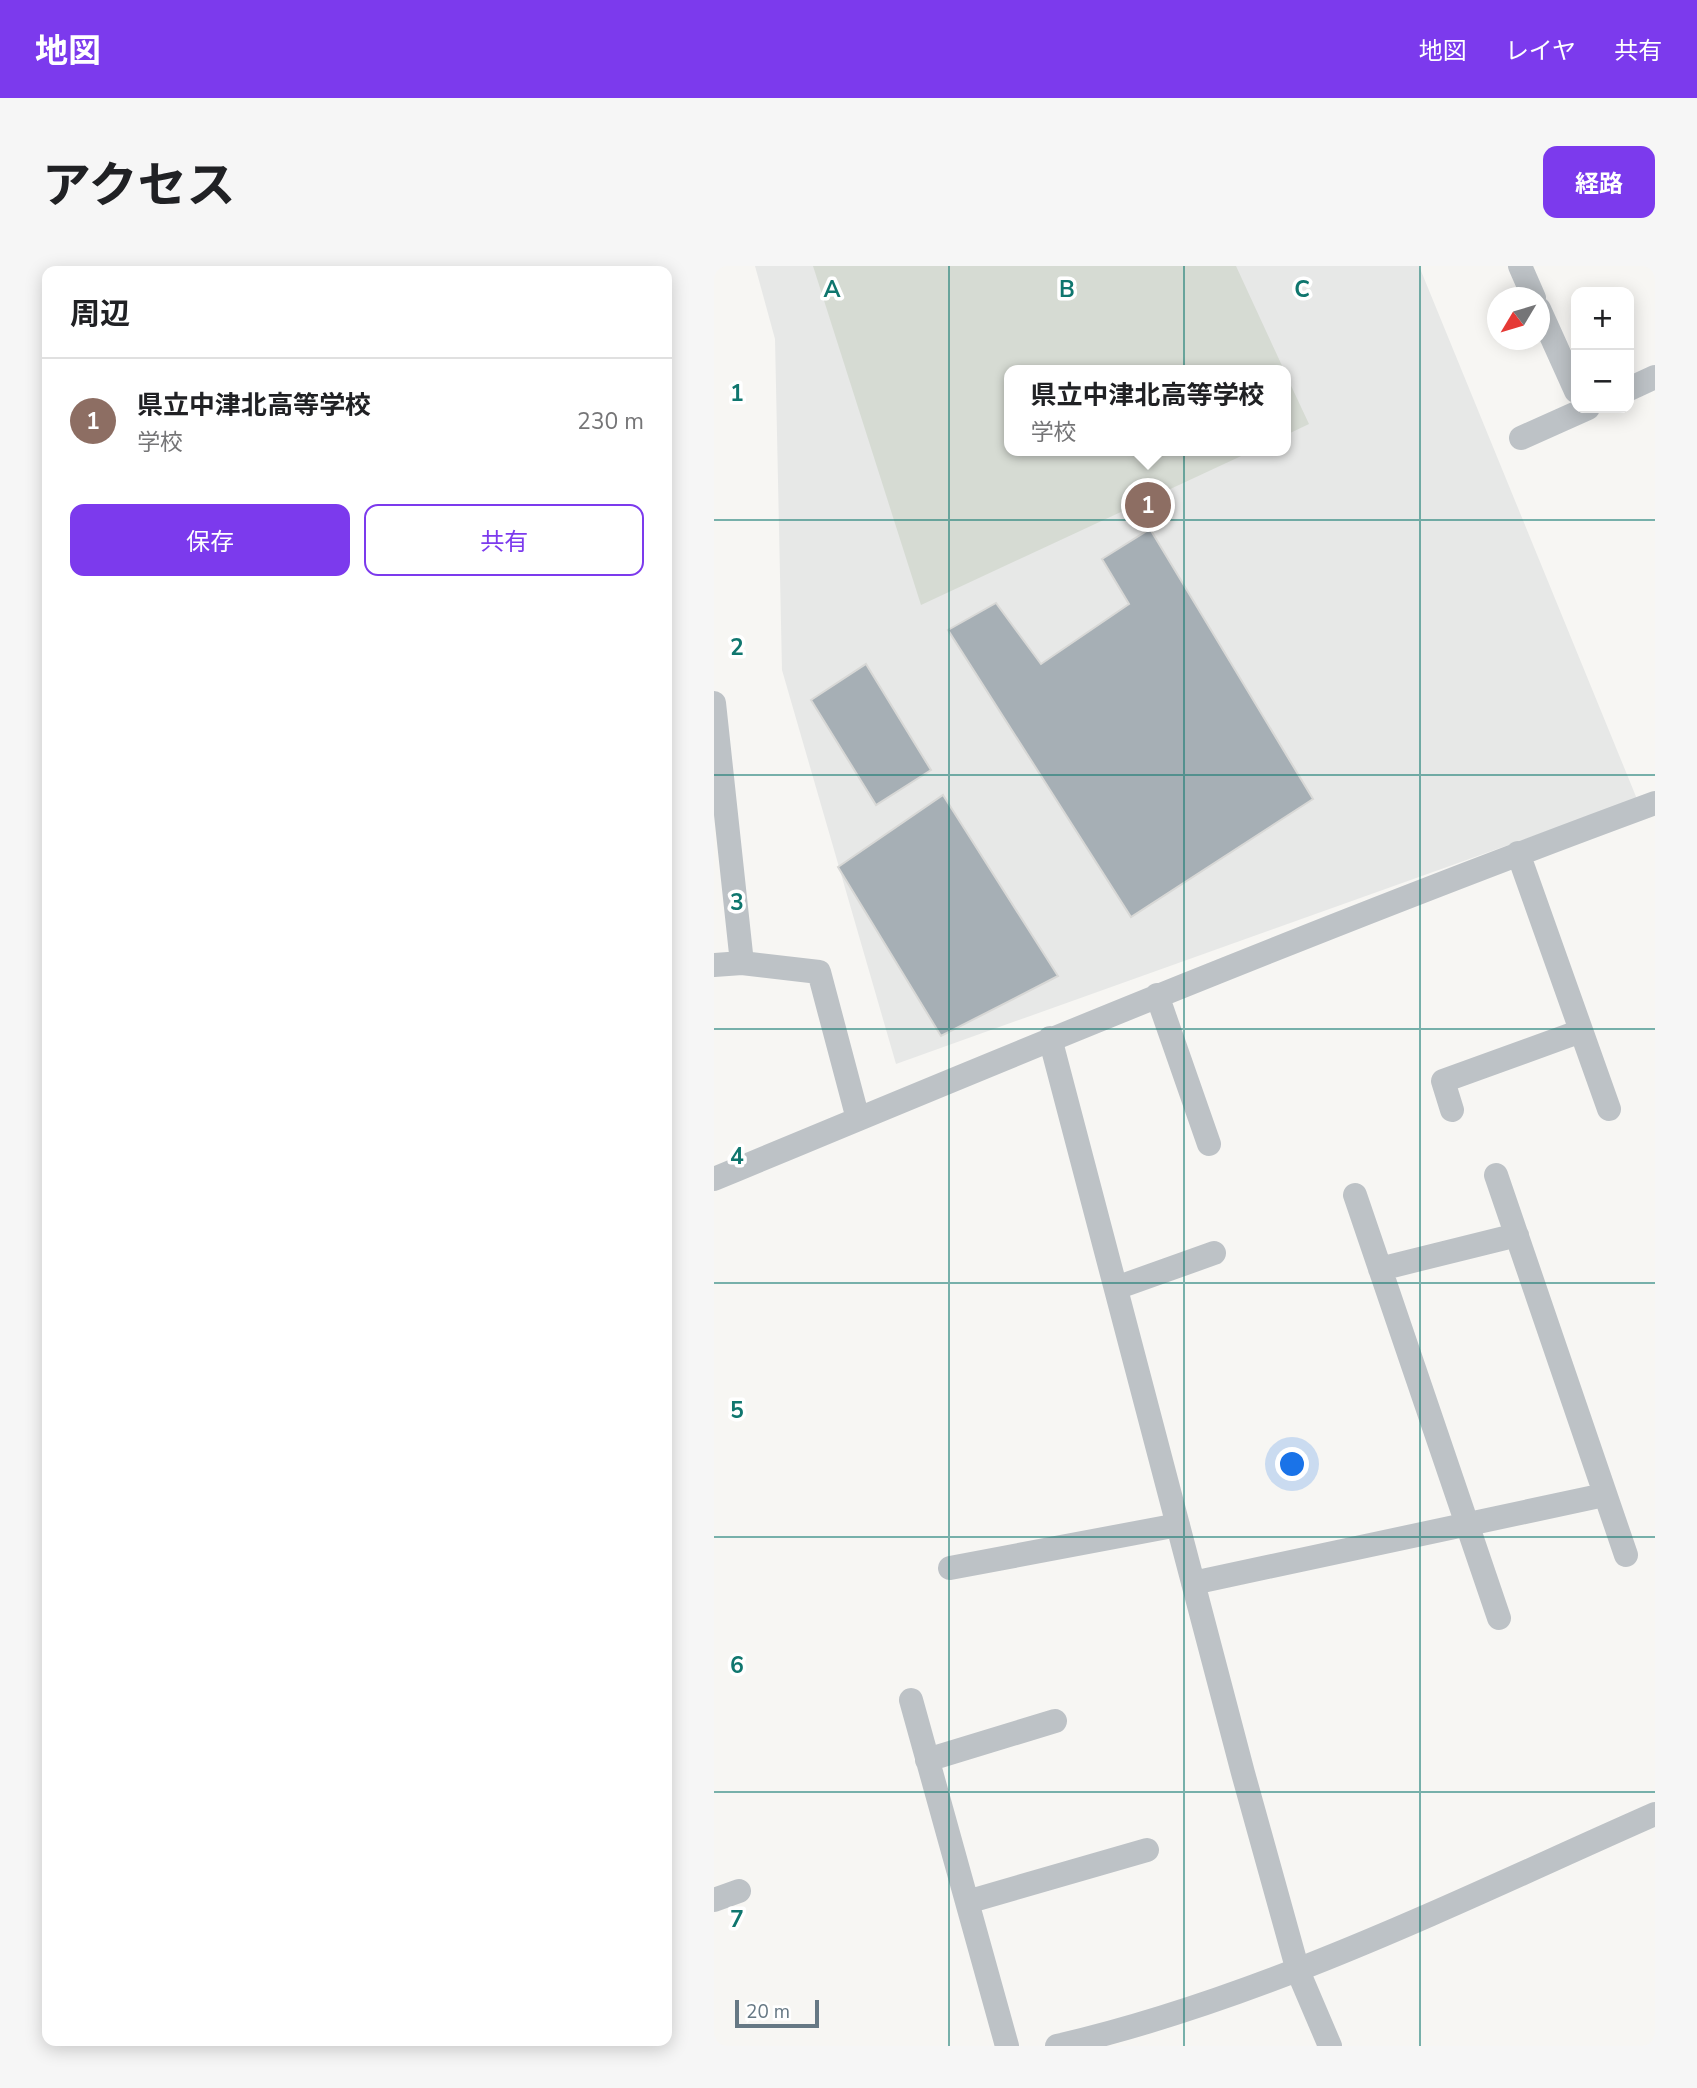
<!DOCTYPE html>
<html lang="ja">
<meta charset="utf-8">
<style>
:root{--surface:#fff;--page:#f6f6f6;--text:#202124;--muted:#757577;--line:#e0e0e0;--accent:#7c3aed}
body{margin:0;font-family:"Nunito Sans","Noto Sans JP",sans-serif;background:var(--page);color:var(--text)}
.controls{position:absolute;right:21px;top:21px;display:grid;overflow:hidden;border-radius:14px;box-shadow:0 4px 18px #0003}
.controls button{width:63px;height:63px;display:grid;place-items:center;padding:0;border:0;border-bottom:2px solid var(--line);background:var(--surface);color:var(--text);font:35px sans-serif}
.compass{position:absolute;left:773px;top:21px;width:63px;height:63px;border-radius:50%;background:var(--surface);box-shadow:0 4px 18px #0003;rotate:232deg}
.scale{position:absolute;left:21px;bottom:18px;width:84px;box-sizing:border-box;padding-left:7px;border:4px solid #667884;border-top:0;font-size:19px;line-height:24px;white-space:nowrap;color:#667884;-webkit-text-stroke:5px #fff;paint-order:stroke}
.you{position:absolute;left:579px;top:1199px;width:24px;height:24px;margin:-18px;border:5px solid #fff;border-radius:50%;background:#1a73e8;box-shadow:0 0 0 10px #1a73e833}
.badge{display:grid;place-items:center;width:46px;height:46px;border-radius:50%;background:var(--accent);color:#fff;font-size:23px;font-weight:700}
.pin{position:absolute;translate:-50% -50%;border:4px solid #fff;box-shadow:0 2px 7px #0006}
.popup{position:absolute;left:290px;top:99px;width:287px;height:91px;box-sizing:border-box;display:grid;place-content:center;border-radius:14px;background:var(--surface);filter:drop-shadow(0 2px 5px #0005);font-size:23px;white-space:nowrap;color:var(--muted)}
.popup b{font-size:26px;color:var(--text)}
.popup::after{content:'';position:absolute;left:50%;top:100%;margin-left:-14px;border:14px solid transparent;border-top-color:var(--surface)}
.list{margin:0;padding:0;list-style:none}
h2{display:flex;justify-content:space-between;align-items:center;height:91px;margin:0;padding:0 28px;font-size:30px}
h2 small{font-size:23px;font-weight:400;color:var(--muted)}
.list li{display:grid;grid-template-columns:46px 1fr auto;gap:21px;align-items:center;box-sizing:border-box;height:126px;padding:0 28px;border-top:2px solid var(--line)}
.list b{display:block;font-size:26px;white-space:nowrap}
.list p{margin:0;font-size:23px;white-space:nowrap;color:var(--muted)}
.list em{font-size:23px;font-style:normal;color:var(--muted)}
.actions{display:flex;gap:14px;padding:21px 28px}
.actions a{flex:1;padding:16px 0;border:2px solid var(--accent);border-radius:14px;text-align:center;font-size:24px;color:var(--accent)}
.actions .main{background:var(--accent);color:#fff}
.map{position:relative;flex:none;width:941px;height:1780px;overflow:hidden;border-radius:14px}
header{display:flex;align-items:center;gap:42px;box-sizing:border-box;height:98px;padding:0 35px;background:var(--accent);color:#fff}
header strong{font-size:33px}
nav{display:flex;gap:38px;margin-inline-start:auto;font-size:24px}
.intro{display:flex;align-items:center;justify-content:space-between;box-sizing:border-box;height:168px;padding:0 42px}
h1{margin:0;font-size:49px}
.button{padding:18px 32px;border-radius:14px;background:var(--accent);color:#fff;font-size:24px;font-weight:700}
main{display:flex;gap:42px;padding:0 42px}
aside{flex:1;background:var(--surface);border-radius:14px;box-shadow:0 4px 18px #0003}
.map>svg:first-child{display:block}
.built{fill:#e7e8e7;fill-rule:evenodd}
.green{fill:#d6dbd3}
.building{fill:#a6afb5;stroke:#d8d8d6;stroke-width:2}
.lines{fill:none;stroke-linecap:round;stroke-linejoin:round}
.street{stroke:#bdc2c6;stroke-width:24}
.grid{fill:none;stroke:#0f766e;stroke-width:2;stroke-opacity:0.55}
.grid-label{font-size:23px;text-anchor:middle;font-weight:bold;fill:#0f766e;stroke:#fff;stroke-width:7;stroke-linejoin:round;paint-order:stroke}
</style>
<header>
<strong>地図</strong>
<nav><a>地図</a><a>レイヤ</a><a>共有</a></nav>
</header>
<div class="intro"><h1>アクセス</h1><a class="button">経路</a></div>
<main>
<aside>
<h2>周辺<small></small></h2>
<ul class="list">
<li><span class="badge" style="background:#8d6e63">1</span><div><b>県立中津北高等学校</b><p>学校</p></div><em>230 m</em></li>
</ul>
<div class="actions"><a class="main">保存</a><a>共有</a></div>
</aside>
<div class="map">
<svg width="941" height="1780" viewBox="0 0 941 1780">
<rect width="100%" height="100%" fill="#f7f6f3"/>
<!-- built -->
<path class="built" d="M 41,0 L 705,0 L 923,533 L 182,798 L 68,404 L 61,73 ZM 296,104 L 572,104 L 572,185 L 296,185 Z"/>
<!-- green -->
<path class="green" d="M 99,0 L 522,0 L 570,104 L 296,104 L 296,185 L 538,185 L 207,339 Z
M 572,109 L 595,158 L 572,169 Z"/>
<!-- building -->
<path class="building" d="M 436,263 L 599,533 L 417,651 L 234,364 L 282,337 L 327,398 L 415,338 L 388,293 Z
M 152,398 L 217,504 L 162,539 L 97,434 Z
M 229,529 L 344,710 L 227,770 L 124,601 Z"/>
<g class="lines">
<!-- street -->
<path class="street" d="M 806,0 L 820,32
M 825,43 L 862,125
M 915,123 L 941,111
M 807,172 L 874,142
M 0,437 L 28,697
M 804,587 L 895,843
M 0,699 L 28,697 L 105,706 L 144,853
M 443,729 L 495,878
M 336,772 L 529,1507 L 584,1705 L 616,1780
M 738,844 L 729,815 L 867,765
M 782,909 L 912,1289
M 0,913 C 312,783 624,654 941,537
M 641,929 L 785,1352
M 666,1003 L 803,969
M 402,1022 L 500,987
M 236,1302 L 464,1259
M 479,1317 L 890,1229
M 197,1434 L 293,1780
M 213,1494 L 341,1455
M 0,1634 L 25,1625
M 253,1636 L 433,1584
M 343,1780 C 551,1732 746,1634 941,1548"/>
</g>
<!-- grid -->
<path class="grid" d="M 235,0 L 235,1780M 470,0 L 470,1780M 706,0 L 706,1780M 0,254 L 941,254M 0,509 L 941,509M 0,763 L 941,763M 0,1017 L 941,1017M 0,1271 L 941,1271M 0,1526 L 941,1526"/>
<g class="grid-label">
<text x="118" y="31">A</text>
<text x="353" y="31">B</text>
<text x="588" y="31">C</text>
<text x="23" y="135">1</text>
<text x="23" y="389">2</text>
<text x="23" y="644">3</text>
<text x="23" y="898">4</text>
<text x="23" y="1152">5</text>
<text x="23" y="1407">6</text>
<text x="23" y="1661">7</text>
</g>
</svg>
<div class="controls">
<button>+</button>
<button>−</button>
</div>
<svg class="compass" viewBox="-18 -18 36 36"><path d="M0-13l5 13h-10z" fill="#e53935"/><path d="M0 13l5-13h-10z" fill="#757577"/></svg>
<div class="scale">20 m</div>
<div class="you"></div>
<div class="pin badge" style="left:434px;top:239px;background:#8d6e63">1</div>
<div class="popup"><b>県立中津北高等学校</b>学校</div>
</div>
</main>
